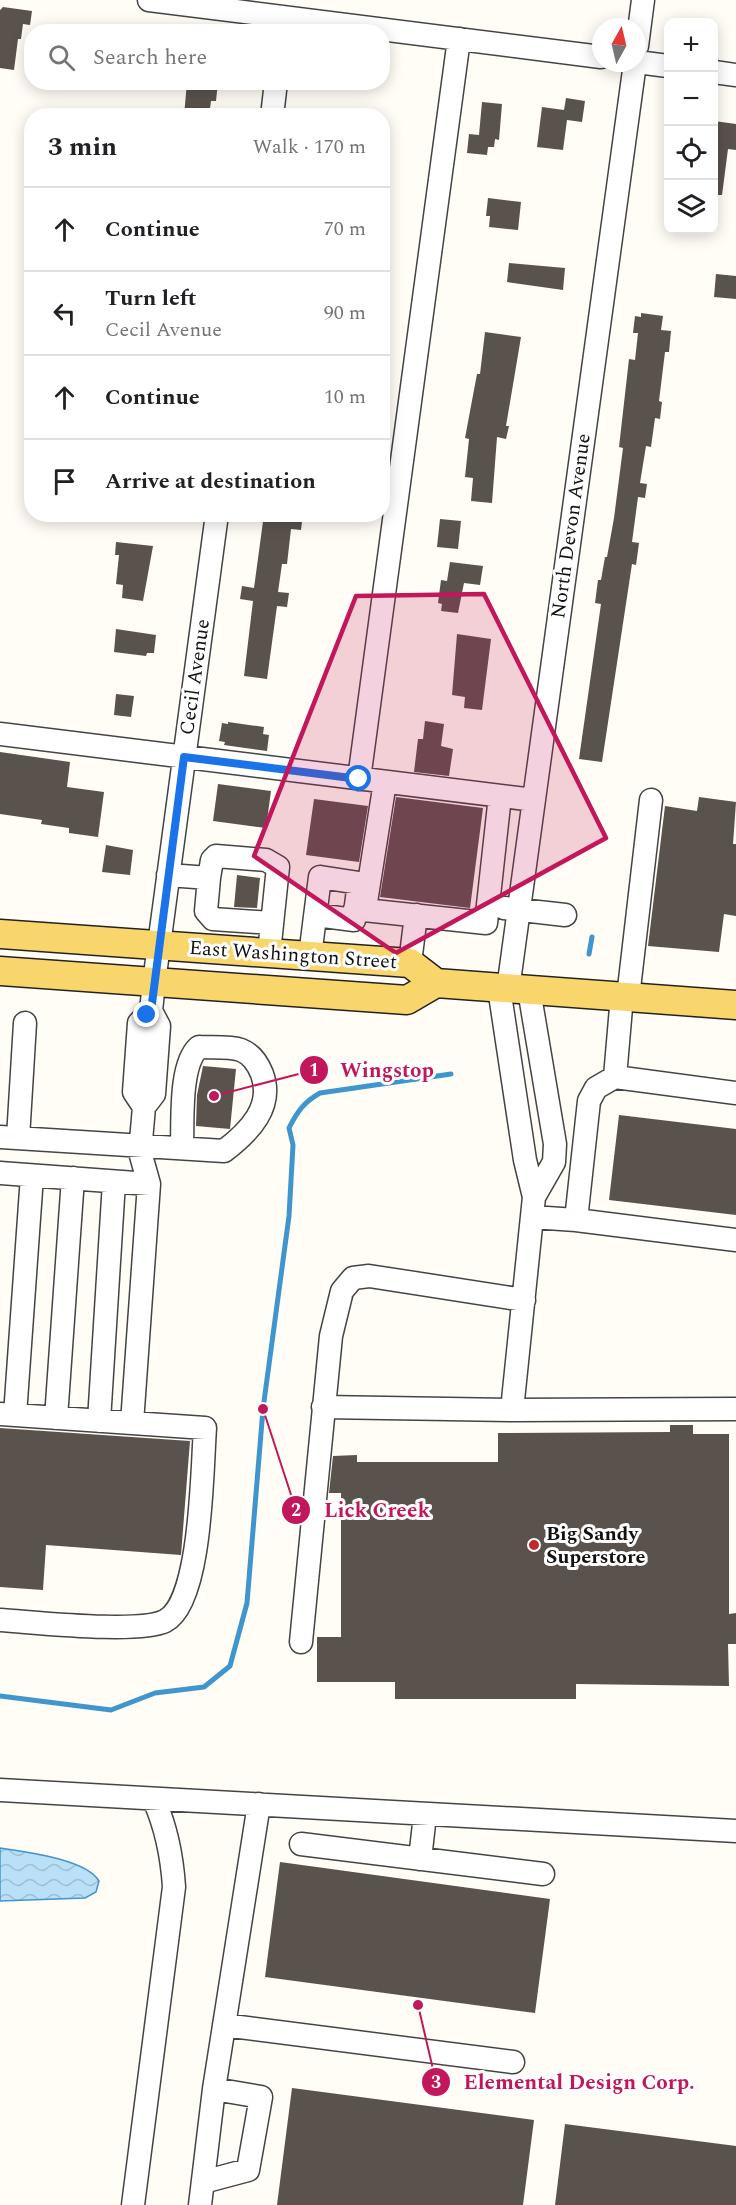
<!DOCTYPE html>
<meta charset="utf-8">
<style>
:root{--surface:#fff;--page:#f2f2f2;--text:#202124;--muted:#757577;--line:#e0e0e0}
body{margin:0;font-family:Spectral,serif;background:var(--page);color:var(--text)}
.controls{position:absolute;right:18px;top:18px;display:grid;overflow:hidden;border-radius:12px;box-shadow:0 3px 15px #0003}
.controls button{width:54px;height:54px;display:grid;place-items:center;padding:0;border:0;border-bottom:2px solid var(--line);background:var(--surface);color:var(--text);font:30px sans-serif}
.compass{position:absolute;left:592px;top:18px;width:54px;height:54px;border-radius:50%;background:var(--surface);box-shadow:0 3px 15px #0003;rotate:8deg}
.stop{position:absolute;width:18px;height:18px;margin:-14px;border:4px solid #1a73e8;border-radius:50%;background:#fff}
.stop.end{background:#1a73e8;border-color:#fff;box-shadow:0 2px 6px #0008}
.list{margin:0;padding:0;list-style:none}
h2{display:flex;justify-content:space-between;align-items:center;height:78px;margin:0;padding:0 24px;font-size:26px}
h2 small{font-size:20px;font-weight:400;color:var(--muted)}
.list li{display:grid;grid-template-columns:39px 1fr auto;gap:18px;align-items:center;box-sizing:border-box;height:84px;padding:0 24px;border-top:2px solid var(--line)}
.list b{display:block;font-size:22px;white-space:nowrap}
.list p{margin:0;font-size:20px;white-space:nowrap;color:var(--muted)}
.list em{font-size:20px;font-style:normal;color:var(--muted)}
.icon{flex:none;width:33px;height:33px;fill:none;stroke:currentColor;stroke-width:2;stroke-linecap:round;stroke-linejoin:round}
.map{position:relative;flex:none;width:736px;height:2205px;overflow:hidden}
.search{position:absolute;background:var(--surface);box-shadow:0 3px 15px #0003;left:24px;top:24px;width:366px;height:66px;display:flex;align-items:center;gap:15px;box-sizing:border-box;padding:0 21px;border-radius:24px;color:var(--muted);font-size:22px}
.panel{position:absolute;background:var(--surface);box-shadow:0 3px 15px #0003;left:24px;top:108px;width:366px;height:414px;border-radius:24px}
.map>svg:first-child{display:block}
.water{fill:url(#water-waves);stroke:#3f96cf;stroke-width:1.5}
.lines{fill:none;stroke-linecap:round;stroke-linejoin:round}
.stream{stroke:#3f96cf;stroke-width:5}
.building{fill:#5a524d}
.minor-casing{stroke:#444;stroke-width:25}
.major-casing{stroke:#222;stroke-width:31}
.minor{stroke:#fff;stroke-width:22}
.major{stroke:#f9d66b;stroke-width:28}
.route{stroke:#1a73e8;stroke-width:8}
.marked{fill:#c2185b;fill-opacity:0.2;stroke:#c2185b;stroke-width:4.5;stroke-linejoin:round}
.poi-dot{fill:#c4262e;stroke:#fff;stroke-width:2}
.labels{text-anchor:middle;dominant-baseline:central;stroke-width:6;stroke-linejoin:round;paint-order:stroke}
.street-label{font-size:20px;fill:#111;stroke:#fff}
.poi-label{font-size:20px;font-weight:bold;fill:#111;stroke:#fff;text-anchor:start}
.leader{fill:none;stroke:#c2185b;stroke-width:2}
.callout-dot{fill:#c2185b;stroke:#fff;stroke-width:2}
.mark-label{font-size:18px;text-anchor:middle;font-weight:bold;fill:#fff}
.callout-label{font-size:21px;text-anchor:middle;font-weight:bold;fill:#c2185b;stroke:#fff;stroke-width:6;stroke-linejoin:round;paint-order:stroke}
</style>
<div class="map">
<svg width="736" height="2205" viewBox="0 0 736 2205">
<defs>
<pattern id="water-waves" width="16" height="10" patternUnits="userSpaceOnUse" patternTransform="scale(1.5)"><rect width="16" height="10" fill="#b9e0f7"/><path d="M0 5q4-4 8 0t8 0" fill="none" stroke="#9ebfd3"/></pattern>
</defs>
<rect width="100%" height="100%" fill="#fffdf5"/>
<!-- water -->
<path class="water" d="M 0,1848 C 25,1852 86,1859 99,1881 L 96,1892 L 85,1898 L 0,1901 Z"/>
<g class="lines">
<!-- stream -->
<path class="stream" d="M 589,954 L 592,937
M 0,1696 L 111,1710 L 155,1693 L 204,1687 L 230,1666 L 247,1603 L 263,1409 L 289,1216 L 293,1145 L 289,1128 C 297,1112 304,1102 320,1093 L 451,1074"/>
</g>
<!-- building -->
<path class="building" d="M 3,7 L 32,11 L 30,25 L 23,24 L 21,39 L 18,39 L 14,70 L 0,68 L 0,10 Z
M 187,82 L 218,82 L 216,101 L 211,101 L 209,116 L 184,116 Z
M 566,98 L 585,101 L 582,122 L 567,120 L 563,150 L 537,147 L 542,107 L 564,110 Z
M 482,102 L 502,104 L 499,140 L 495,139 L 494,147 L 488,147 L 487,155 L 467,153 L 469,134 L 479,135 Z
M 714,121 L 736,124 L 736,150 L 728,149 L 722,195 L 714,195 Z
M 488,198 L 521,202 L 518,230 L 489,227 L 490,216 L 486,216 Z
M 509,263 L 565,268 L 563,290 L 507,282 Z
M 716,274 L 736,276 L 736,299 L 714,297 Z
M 641,313 L 663,316 L 661,330 L 671,331 L 669,352 L 665,352 L 659,401 L 662,402 L 660,419 L 655,418 L 651,447 L 646,446 L 640,483 L 647,484 L 645,498 L 638,497 L 632,542 L 639,543 L 636,565 L 632,564 L 602,762 L 579,759 L 601,604 L 595,603 L 598,580 L 601,580 L 605,557 L 607,557 L 614,518 L 623,448 L 619,447 L 629,359 L 635,360 L 638,333 L 633,333 L 635,316 L 641,317 Z
M 485,332 L 521,337 L 506,426 L 509,426 L 506,439 L 497,437 L 492,503 L 471,501 L 473,478 L 465,477 L 469,439 L 465,438 L 477,374 L 480,374 Z
M 264,514 L 303,514 L 301,530 L 291,529 L 287,564 L 282,564 L 278,592 L 289,593 L 287,607 L 277,606 L 267,679 L 244,676 L 253,601 L 240,599 L 242,586 L 254,588 Z
M 440,519 L 461,521 L 458,549 L 437,547 Z
M 116,542 L 153,546 L 143,601 L 122,598 L 123,585 L 116,584 L 119,555 L 115,555 Z
M 450,562 L 483,566 L 480,585 L 464,583 L 458,613 L 441,611 L 442,604 L 438,603 L 441,580 L 447,581 Z
M 116,629 L 156,635 L 154,653 L 147,653 L 146,656 L 114,652 Z
M 457,634 L 491,639 L 482,710 L 464,708 L 465,697 L 452,695 Z
M 116,694 L 134,696 L 131,717 L 114,715 Z
M 425,721 L 444,724 L 441,746 L 453,749 L 449,776 L 414,772 L 418,739 L 423,739 Z
M 228,722 L 264,727 L 263,734 L 269,735 L 267,751 L 224,745 L 225,742 L 219,741 L 222,723 L 228,724 Z
M 0,752 L 70,762 L 67,787 L 104,792 L 98,837 L 69,833 L 69,828 L 41,824 L 42,820 L 0,814 Z
M 218,784 L 271,791 L 266,828 L 213,821 Z
M 396,797 L 483,808 L 470,908 L 380,897 Z
M 699,797 L 736,802 L 733,844 L 736,844 L 736,916 L 724,914 L 719,952 L 648,946 L 665,806 L 697,811 Z
M 314,799 L 368,806 L 359,862 L 306,855 Z
M 106,845 L 133,850 L 130,875 L 102,872 Z
M 237,875 L 260,878 L 257,908 L 234,907 Z
M 203,1066 L 236,1069 L 230,1129 L 196,1126 L 197,1095 Z
M 619,1115 L 736,1129 L 736,1215 L 609,1200 Z
M 670,1425 L 693,1425 L 693,1434 L 729,1434 L 729,1614 L 736,1613 L 736,1644 L 728,1644 L 729,1686 L 576,1684 L 576,1699 L 395,1699 L 395,1682 L 317,1682 L 317,1637 L 341,1637 L 341,1493 L 329,1493 L 333,1456 L 357,1455 L 357,1462 L 498,1462 L 498,1433 L 670,1432 Z
M 0,1428 L 190,1441 L 181,1555 L 46,1545 L 43,1590 L 0,1587 Z
M 280,1862 L 550,1899 L 535,2013 L 265,1977 Z
M 292,2088 L 534,2120 L 523,2205 L 277,2205 Z
M 565,2124 L 736,2146 L 736,2205 L 555,2205 Z"/>
<g class="lines">
<defs>
<path id="minor" d="M 149,0 L 601,57
M 637,46 L 643,0
M 637,62 L 668,66
M 714,72 L 736,75
M 272,116 L 276,82
M 0,734 L 534,800
M 359,779 L 459,39
M 168,875 L 209,878 L 206,911 L 213,919 L 271,923
M 209,878 L 212,860 L 216,856 L 266,860 L 278,867 L 269,953
M 366,902 L 385,782
M 504,908 L 565,915
M 355,909 L 486,923 L 500,796
M 310,956 L 320,877 L 359,883 L 354,920 L 316,915
M 410,963 L 416,915
M 499,988 L 525,1160 L 534,1197 L 554,1162 L 555,1144 L 529,990
M 508,989 L 635,63
M 628,997 L 651,800
M 615,1077 L 622,996
M 736,1093 L 615,1077 L 596,1088 L 589,1101 L 576,1220 L 736,1240
M 144,1107 L 134,1092 L 139,1023 L 151,1011
M 0,1137 L 224,1151 C 249,1132 274,1107 262,1074 C 258,1064 251,1054 241,1050 C 229,1046 211,1048 199,1047 C 179,1064 183,1122 182,1148
M 18,1138 L 25,1023
M 0,1173 L 149,1184
M 534,1197 L 512,1410 L 736,1409
M 532,1217 L 576,1220
M 323,1407 L 512,1410
M 0,1414 L 205,1428 C 202,1467 202,1603 165,1621 C 138,1634 34,1622 0,1620
M 15,1415 L 32,1176
M 56,1418 L 73,1178
M 99,1421 L 114,1182
M 132,1423 L 149,1184 L 140,1152 L 144,1107 L 154,1094 L 159,1026 L 151,1011 L 154,982 L 217,514
M 301,1642 L 331,1336 L 342,1291 L 353,1278 L 369,1276 L 524,1300
M 0,1790 L 736,1831
M 301,1844 L 543,1874
M 420,1859 L 425,1815
M 224,2025 L 513,2062
M 203,2182 L 248,2170 L 261,2097 L 214,2089
M 133,2205 L 174,1887 C 172,1856 167,1829 154,1800
M 200,2205 L 214,2089 L 259,1804"/>
<path id="major" d="M 0,934 L 410,963 L 436,983 L 736,1005
M 0,971 L 407,1000 L 436,983"/>
</defs>
<!-- minor casing -->
<use href="#minor" class="minor-casing"/>
<!-- major casing -->
<use href="#major" class="major-casing"/>
<!-- minor -->
<use href="#minor" class="minor"/>
<!-- major -->
<use href="#major" class="major"/>
</g>
<g class="lines">
<!-- route -->
<path class="route" d="M 147,1015 L 151,1011 L 184,757 L 359,779"/>
</g>
<!-- marked area -->
<path class="marked" d="M 484,594 L 606,838 L 396,953 L 254,856 L 356,596 Z"/>
<!-- markers -->
<circle class="poi-dot" cx="534" cy="1545" r="6"/>
<g class="labels">
<!-- street labels -->
<g class="street-label">
<text transform="translate(571 526) rotate(-82)">North Devon Avenue</text>
<text transform="translate(195 677) rotate(-82)">Cecil Avenue</text>
<text transform="translate(293 955) rotate(4)">East Washington Street</text>
</g>
<!-- poi labels -->
<g class="poi-label">
<text x="546" y="1534">Big Sandy<tspan x="546" dy="23">Superstore</tspan></text>
</g>
</g>
<!-- callouts -->
<path class="leader" d="M214 1096L314 1070M263 1409L296 1510M418 2005L436 2082"/>
<g class="callout-dot">
<circle cx="214" cy="1096" r="6"/>
<circle cx="263" cy="1409" r="6"/>
<circle cx="418" cy="2005" r="6"/>
<circle cx="314" cy="1070" r="15"/>
<circle cx="296" cy="1510" r="15"/>
<circle cx="436" cy="2082" r="15"/>
</g>
<g class="mark-label">
<text x="314" y="1076">1</text>
<text x="296" y="1516">2</text>
<text x="436" y="2088">3</text>
</g>
<g class="callout-label">
<text x="387" y="1077">Wingstop</text>
<text x="377" y="1517">Lick Creek</text>
<text x="579" y="2089">Elemental Design Corp.</text>
</g>
</svg>
<div class="controls">
<button>+</button>
<button>−</button>
<button><svg class="icon" aria-label="locate" viewBox="0 0 24 24"><circle cx="12" cy="12" r="6"/><path d="M12 2v4M12 18v4M2 12h4M18 12h4"/></svg></button>
<button><svg class="icon" aria-label="layers" viewBox="0 0 24 24"><path d="M12 4l9 5-9 5-9-5zM3 14l9 5 9-5"/></svg></button>
</div>
<svg class="compass" viewBox="-18 -18 36 36"><path d="M0-13l5 13h-10z" fill="#e53935"/><path d="M0 13l5-13h-10z" fill="#757577"/></svg>
<div class="stop" style="left:359px;top:779px"></div>
<div class="stop end" style="left:147px;top:1015px"></div>
<div class="search"><svg class="icon" aria-label="search" viewBox="0 0 24 24"><circle cx="10" cy="10" r="6"/><path d="M15 15l6 6"/></svg>Search here</div>
<section class="panel">
<h2>3 min<small>Walk · 170 m</small></h2>
<ul class="list">
<li><svg class="icon" aria-label="ahead" viewBox="0 0 24 24"><path d="M12 20V5M6 11l6-6 6 6"/></svg><div><b>Continue</b></div><em>70 m</em></li>
<li><svg class="icon" aria-label="left" viewBox="0 0 24 24"><path d="M17 20v-9H6M10 6l-5 5 5 5"/></svg><div><b>Turn left</b><p>Cecil Avenue</p></div><em>90 m</em></li>
<li><svg class="icon" aria-label="ahead" viewBox="0 0 24 24"><path d="M12 20V5M6 11l6-6 6 6"/></svg><div><b>Continue</b></div><em>10 m</em></li>
<li><svg class="icon" aria-label="arrive" viewBox="0 0 24 24"><path d="M6 21V4h12l-3 4 3 4H6"/></svg><div><b>Arrive at destination</b></div></li>
</ul>
</section>
</div>
